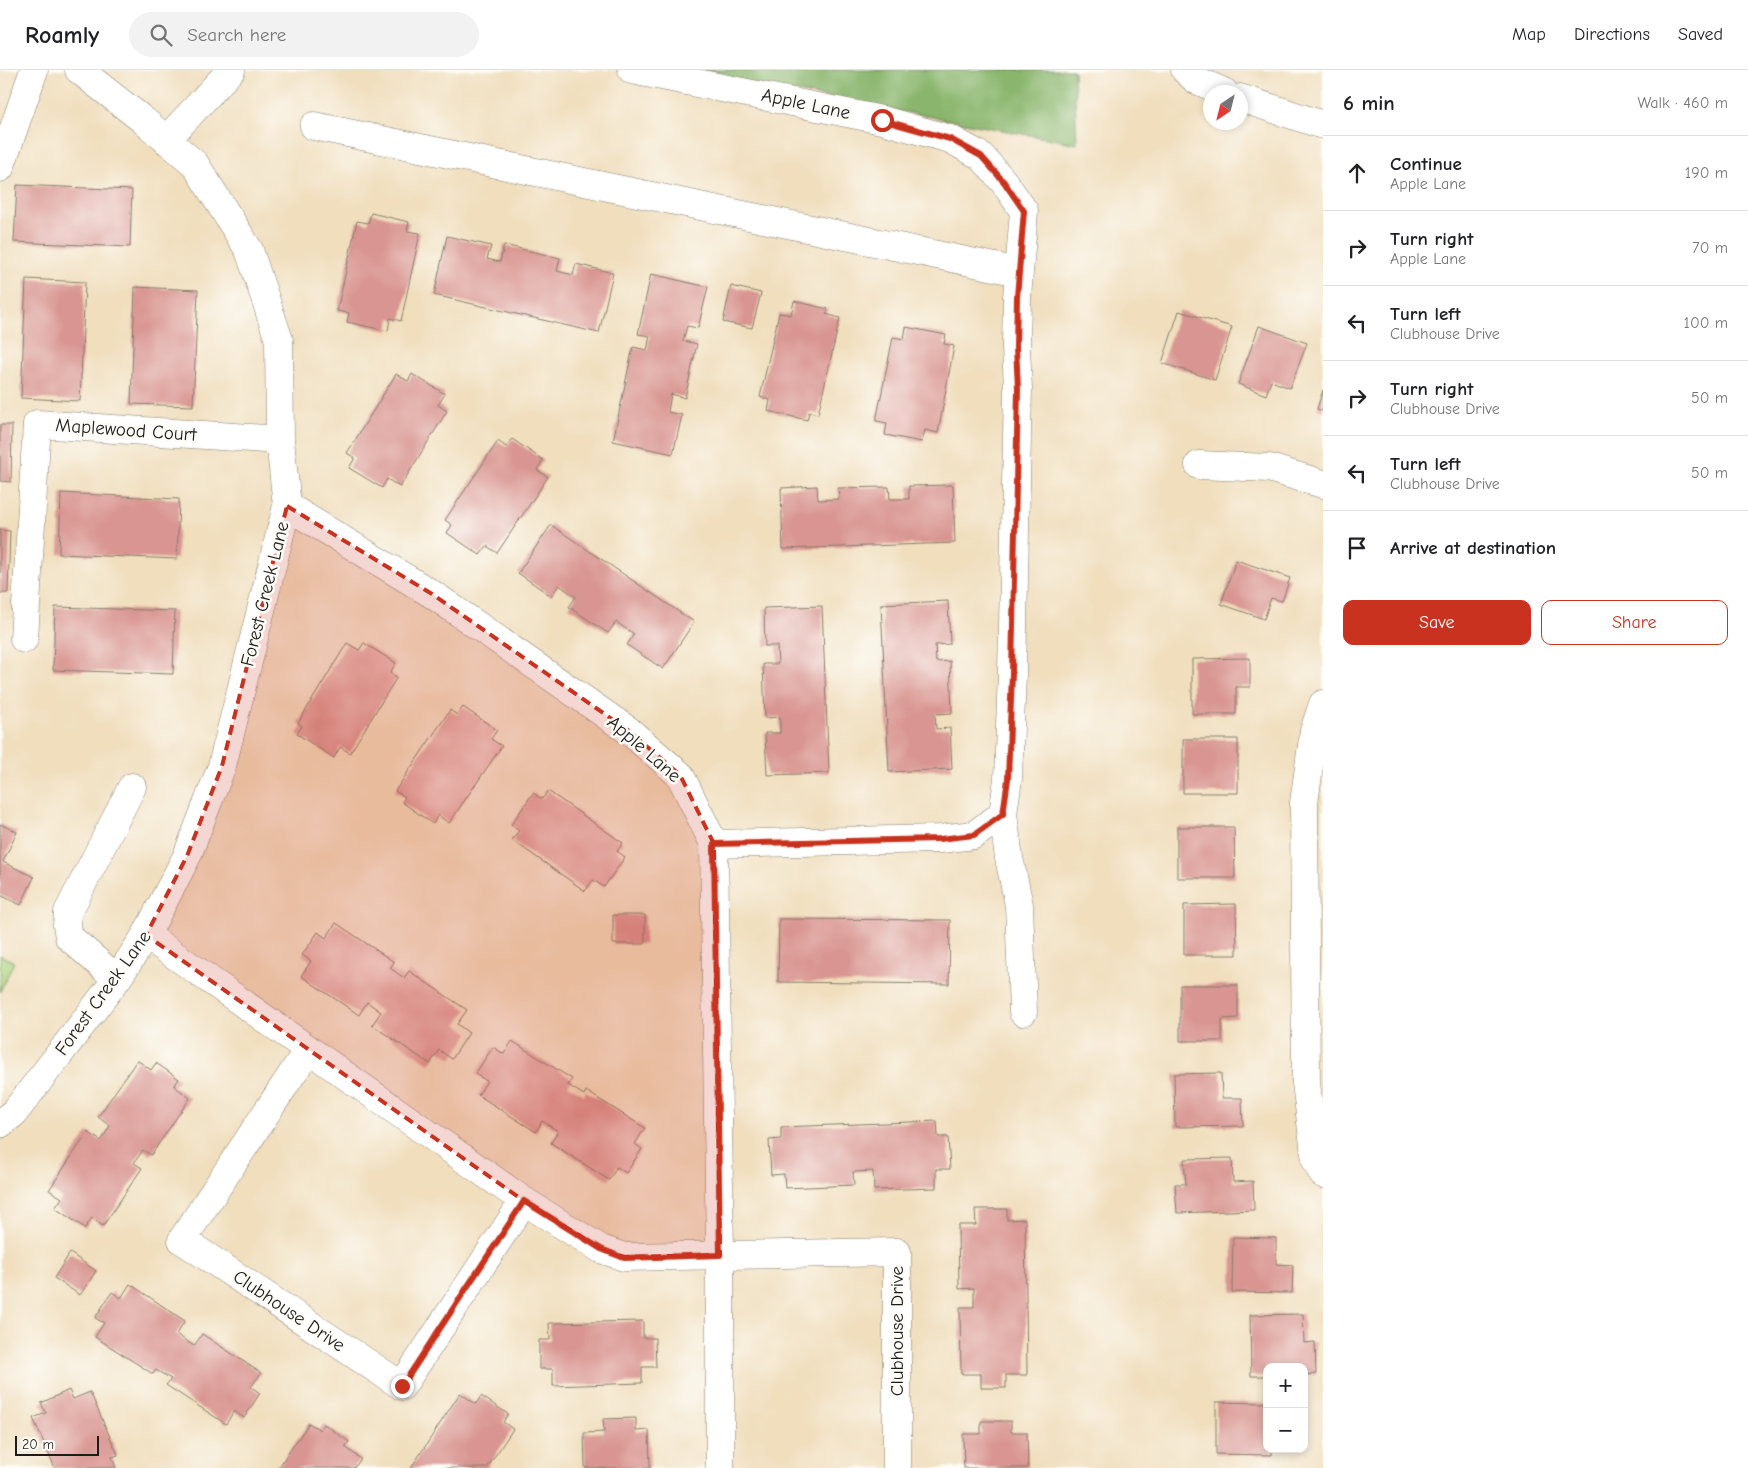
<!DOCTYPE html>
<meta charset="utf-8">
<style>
:root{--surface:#fff;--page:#f2f2f2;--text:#202124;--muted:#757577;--line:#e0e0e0;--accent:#c8321e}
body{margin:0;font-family:"Comic Neue",sans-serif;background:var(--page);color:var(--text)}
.controls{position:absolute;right:15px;bottom:15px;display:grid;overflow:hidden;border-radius:10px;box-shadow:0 2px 8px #0003}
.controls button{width:45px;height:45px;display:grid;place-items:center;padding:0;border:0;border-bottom:1px solid var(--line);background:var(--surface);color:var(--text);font:25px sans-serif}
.compass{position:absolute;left:1203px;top:15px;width:45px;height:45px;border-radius:50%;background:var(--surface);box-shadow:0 2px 8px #0003;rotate:215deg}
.scale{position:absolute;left:15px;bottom:12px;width:84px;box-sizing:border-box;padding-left:5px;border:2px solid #1c1c1c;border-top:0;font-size:14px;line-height:18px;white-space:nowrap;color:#1c1c1c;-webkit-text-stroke:4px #fdfcf7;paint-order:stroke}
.stop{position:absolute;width:15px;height:15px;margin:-11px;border:4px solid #c8321e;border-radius:50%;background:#fff}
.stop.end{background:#c8321e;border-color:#fff;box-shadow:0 1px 5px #0008}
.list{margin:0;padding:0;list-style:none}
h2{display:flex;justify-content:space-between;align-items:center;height:65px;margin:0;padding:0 20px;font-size:21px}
h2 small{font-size:16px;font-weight:400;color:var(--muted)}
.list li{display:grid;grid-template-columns:32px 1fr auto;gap:15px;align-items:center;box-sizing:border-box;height:75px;padding:0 20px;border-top:1px solid var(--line)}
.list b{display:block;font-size:19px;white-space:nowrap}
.list p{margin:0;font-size:16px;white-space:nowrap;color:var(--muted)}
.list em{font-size:16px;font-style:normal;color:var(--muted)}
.actions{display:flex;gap:10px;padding:15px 20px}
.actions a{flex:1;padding:11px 0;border:1px solid var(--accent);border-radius:10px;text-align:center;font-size:18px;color:var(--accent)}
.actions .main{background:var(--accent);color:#fff}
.icon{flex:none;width:28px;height:28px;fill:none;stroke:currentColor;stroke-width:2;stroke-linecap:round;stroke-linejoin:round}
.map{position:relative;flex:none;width:1323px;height:1398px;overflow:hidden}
header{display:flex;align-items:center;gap:30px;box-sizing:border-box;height:70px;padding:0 25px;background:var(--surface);border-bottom:1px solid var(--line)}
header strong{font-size:24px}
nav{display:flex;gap:28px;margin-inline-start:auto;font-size:18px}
.search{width:350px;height:45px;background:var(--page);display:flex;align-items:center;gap:12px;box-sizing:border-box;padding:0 18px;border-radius:28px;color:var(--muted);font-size:19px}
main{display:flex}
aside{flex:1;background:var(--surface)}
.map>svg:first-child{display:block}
.green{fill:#acd37d;stroke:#64784c}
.forest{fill:#89b56c;stroke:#526844}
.building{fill:#d99591}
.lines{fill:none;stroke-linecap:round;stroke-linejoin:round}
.minor-casing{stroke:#867d6c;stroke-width:29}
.minor{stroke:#fff;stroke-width:28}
.route{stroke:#c8321e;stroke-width:6}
.marked{fill:#c8321e;fill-opacity:0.2;stroke:#c8321e;stroke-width:4;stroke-dasharray:10 6;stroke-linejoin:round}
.labels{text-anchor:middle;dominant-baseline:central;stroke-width:5;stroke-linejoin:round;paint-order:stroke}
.street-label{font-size:19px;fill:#1c1c1c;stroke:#fdfcf7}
</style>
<header>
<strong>Roamly</strong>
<div class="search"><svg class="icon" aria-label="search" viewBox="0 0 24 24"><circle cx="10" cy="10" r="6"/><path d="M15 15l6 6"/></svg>Search here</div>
<nav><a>Map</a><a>Directions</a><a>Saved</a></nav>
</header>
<main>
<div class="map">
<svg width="1323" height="1398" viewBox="0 0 1323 1398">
<rect width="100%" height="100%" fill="#fdfcf7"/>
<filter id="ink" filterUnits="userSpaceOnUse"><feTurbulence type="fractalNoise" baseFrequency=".02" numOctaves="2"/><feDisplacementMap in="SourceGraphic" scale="10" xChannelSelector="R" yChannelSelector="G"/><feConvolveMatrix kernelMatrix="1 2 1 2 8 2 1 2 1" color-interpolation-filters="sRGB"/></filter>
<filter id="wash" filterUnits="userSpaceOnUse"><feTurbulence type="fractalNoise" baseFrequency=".0096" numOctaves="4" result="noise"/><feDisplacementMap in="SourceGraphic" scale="20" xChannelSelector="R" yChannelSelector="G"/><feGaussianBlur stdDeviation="1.12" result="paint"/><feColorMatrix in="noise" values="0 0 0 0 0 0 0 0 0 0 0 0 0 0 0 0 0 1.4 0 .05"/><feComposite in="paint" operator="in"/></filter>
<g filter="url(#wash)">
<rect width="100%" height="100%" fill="#f0debd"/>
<!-- green -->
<path class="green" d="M 0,885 L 14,892 L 0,922 Z"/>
<!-- forest -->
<path class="forest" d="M 679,0 L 1074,0 L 1077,74 Z"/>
<g id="blocks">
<!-- building -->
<path class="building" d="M 17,115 L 132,120 L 130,177 L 14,172 Z
M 371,143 L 409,152 L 407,161 L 420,163 L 401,251 L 390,248 L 388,261 L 347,252 L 349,243 L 337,241 L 357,151 L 368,153 Z
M 447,166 L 491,176 L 487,189 L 500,192 L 504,175 L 560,188 L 557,201 L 573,205 L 576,194 L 613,203 L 599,263 L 434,225 Z
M 651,204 L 708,217 L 698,258 L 687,256 L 683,271 L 697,274 L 685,328 L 671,324 L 668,342 L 682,345 L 673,384 L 613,371 L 633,277 L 647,280 L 650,266 L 638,264 Z
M 26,209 L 85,212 L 80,331 L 21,328 Z
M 731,216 L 761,223 L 752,258 L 723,252 Z
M 135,217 L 198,220 L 193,336 L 131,334 Z
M 794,231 L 828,239 L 826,244 L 840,248 L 818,344 L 809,342 L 807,350 L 768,341 L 770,330 L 760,327 L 779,243 L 791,245 Z
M 1179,241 L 1232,257 L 1215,310 L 1162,293 Z
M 1259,256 L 1307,273 L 1290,318 L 1271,311 L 1266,325 L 1238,314 Z
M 906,257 L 946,265 L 944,274 L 954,276 L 938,363 L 925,360 L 922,372 L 885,365 L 887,353 L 876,351 L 893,267 L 904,269 Z
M 396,304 L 408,311 L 412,304 L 445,324 L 438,335 L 447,341 L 400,417 L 387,409 L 382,418 L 349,398 L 355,388 L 347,383 Z
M 1323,320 L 1323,341 L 1317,339 Z
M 0,355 L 12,355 L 11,412 L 0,411 Z
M 512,369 L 543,390 L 537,400 L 548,407 L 497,483 L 487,476 L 480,485 L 447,463 L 452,455 L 445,450 L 498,371 L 506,377 Z
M 953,415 L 955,473 L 783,479 L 781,418 L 817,416 L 818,430 L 839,429 L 838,418 L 889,417 L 890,429 L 909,429 L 909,416 Z
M 61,423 L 179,429 L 177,489 L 59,484 Z
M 551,455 L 694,552 L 663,599 L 627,575 L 634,564 L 616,552 L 608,563 L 569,537 L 576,527 L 559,515 L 551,526 L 518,503 Z
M 0,460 L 10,461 L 8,523 L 0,523 Z
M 1236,490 L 1290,508 L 1282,531 L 1271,528 L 1264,549 L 1221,534 Z
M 948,531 L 950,574 L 935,575 L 936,592 L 950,591 L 952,643 L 935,644 L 936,659 L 950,658 L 952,699 L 889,702 L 881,534 Z
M 822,536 L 829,703 L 767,705 L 765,663 L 780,663 L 780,647 L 765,648 L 763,594 L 778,594 L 777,576 L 765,576 L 764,538 Z
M 55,537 L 175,541 L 173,604 L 53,600 Z
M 347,573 L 359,580 L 364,573 L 396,593 L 390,603 L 397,607 L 350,683 L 340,677 L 334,688 L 297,664 L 302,656 L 298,653 Z
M 1250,588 L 1250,617 L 1236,617 L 1236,644 L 1192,644 L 1192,589 Z
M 463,637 L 497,660 L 491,669 L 502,676 L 449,753 L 438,745 L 433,754 L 402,732 L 405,727 L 395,721 L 450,640 L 457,645 Z
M 1183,669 L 1238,669 L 1238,723 L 1183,723 Z
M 548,721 L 623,773 L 617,781 L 625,787 L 604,817 L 593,810 L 585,821 L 512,770 L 519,761 L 511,755 L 533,723 L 542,729 Z
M 0,754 L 17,762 L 3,792 L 34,807 L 21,835 L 0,825 Z
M 1177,757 L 1234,757 L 1235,808 L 1177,808 Z
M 1236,834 L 1237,885 L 1184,885 L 1184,835 Z
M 613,845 L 645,845 L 645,874 L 613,874 Z
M 779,849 L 950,850 L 949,914 L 778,912 Z
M 336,853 L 394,892 L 390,898 L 404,908 L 409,901 L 467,940 L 457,954 L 469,963 L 452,989 L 439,980 L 430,994 L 372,955 L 381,942 L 367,932 L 359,945 L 301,906 L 311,891 L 302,885 L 318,862 L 326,868 Z
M 1180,915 L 1238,915 L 1238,948 L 1222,949 L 1222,971 L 1180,971 Z
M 512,971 L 572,1009 L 568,1015 L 584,1025 L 586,1021 L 645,1058 L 635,1074 L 642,1079 L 626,1103 L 617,1097 L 609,1110 L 551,1073 L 558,1061 L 542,1051 L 536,1062 L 478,1025 L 487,1011 L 475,1004 L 493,977 L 504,984 Z
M 137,990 L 151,1000 L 156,993 L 179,1009 L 174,1016 L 190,1028 L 151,1085 L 143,1080 L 134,1093 L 142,1098 L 103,1156 L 92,1148 L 85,1158 L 55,1138 L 62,1128 L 49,1120 L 88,1062 L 101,1071 L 110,1056 L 98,1047 Z
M 1221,1003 L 1222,1028 L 1242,1028 L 1243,1056 L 1175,1057 L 1174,1004 Z
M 937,1051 L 938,1067 L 948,1067 L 950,1099 L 936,1099 L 936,1118 L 874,1120 L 873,1101 L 853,1102 L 854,1115 L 785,1118 L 784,1104 L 771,1105 L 769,1070 L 781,1069 L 781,1057 Z
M 1232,1088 L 1233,1112 L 1253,1111 L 1254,1140 L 1177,1143 L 1175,1114 L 1186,1114 L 1184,1089 Z
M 975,1139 L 1007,1139 L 1007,1150 L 1025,1149 L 1027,1305 L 1006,1305 L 1006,1318 L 981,1318 L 981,1304 L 961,1304 L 960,1237 L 974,1237 L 974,1218 L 959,1219 L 958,1155 L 976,1155 Z
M 1233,1167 L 1276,1168 L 1276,1194 L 1293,1195 L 1292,1223 L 1232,1222 Z
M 70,1183 L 96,1201 L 80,1225 L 54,1208 Z
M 130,1214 L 185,1251 L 176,1264 L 194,1276 L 202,1264 L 261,1303 L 251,1317 L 260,1323 L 244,1348 L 234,1341 L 226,1354 L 166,1315 L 171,1309 L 156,1300 L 153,1304 L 95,1267 L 104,1253 L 95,1248 L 112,1222 L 121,1228 Z
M 1303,1244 L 1304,1273 L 1315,1272 L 1316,1304 L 1304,1305 L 1304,1297 L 1267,1297 L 1267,1306 L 1251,1306 L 1250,1245 Z
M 643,1251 L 643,1268 L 655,1268 L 656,1297 L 642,1297 L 642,1313 L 553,1316 L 553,1299 L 539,1299 L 539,1270 L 550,1270 L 549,1253 Z
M 69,1320 L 73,1329 L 90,1322 L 118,1385 L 112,1387 L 116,1398 L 55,1398 L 33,1348 L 46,1343 L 41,1333 Z
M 460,1323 L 476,1334 L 481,1326 L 508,1344 L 503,1352 L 513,1359 L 487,1398 L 411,1398 Z
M 1216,1332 L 1267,1333 L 1267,1379 L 1272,1379 L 1272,1385 L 1216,1384 Z
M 636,1348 L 636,1361 L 649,1360 L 650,1398 L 585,1398 L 584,1363 L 604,1362 L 603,1349 Z
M 981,1351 L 1011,1351 L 1011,1362 L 1027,1362 L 1028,1398 L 964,1398 L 963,1364 L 981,1364 Z
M 309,1353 L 320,1360 L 324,1354 L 349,1372 L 345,1377 L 361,1389 L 354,1398 L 278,1398 Z"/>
</g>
</g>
<g filter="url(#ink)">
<use href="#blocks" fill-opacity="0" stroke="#867d6c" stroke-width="1"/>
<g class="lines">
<defs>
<path id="minor" d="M 1185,0 L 1196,10 L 1224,22
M 1240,28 L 1323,55
M 314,56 L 1019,202
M 166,70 L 231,0
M 0,98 L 34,0
M 1199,395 L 1269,398 L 1323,414
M 287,436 L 432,524 L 629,661 L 680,705 L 714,774 L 940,769 L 974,765 L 1003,744 L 1008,709 L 1012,603 L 1018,319 L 1016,277 L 1017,227 L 1024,141 L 1004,112 L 981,86 L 950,69 L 882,50 L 632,0
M 24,569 L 37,354 L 280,370
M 1323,634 L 1314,661 L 1304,733 L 1306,1013 L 1316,1091 L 1323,1104
M 1003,744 L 1009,788 L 1019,835 L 1023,942
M 714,774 L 720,1185 L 720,1398
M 146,865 L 524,1131 L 601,1179 L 624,1187 L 897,1182 L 897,1398
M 117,909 L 69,867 L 67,855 L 68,842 L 132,717
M 308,980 L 182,1170 L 402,1316 L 524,1131
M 0,1054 L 14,1043 L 117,909 L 146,865 L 187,786 L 222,696 L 287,436 L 280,370 L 279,270 L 249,180 L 195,94 L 143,50 L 79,0"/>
</defs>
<!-- minor casing -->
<use href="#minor" class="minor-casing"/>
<!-- minor -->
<use href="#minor" class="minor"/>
</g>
</g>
<g class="lines" filter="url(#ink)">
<!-- route -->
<path class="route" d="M 402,1316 L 524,1131 L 601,1179 L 624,1188 L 720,1185 L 714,774 L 940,769 L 974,765 L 1003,744 L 1008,709 L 1012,603 L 1018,319 L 1016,277 L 1017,227 L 1024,141 L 1004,112 L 981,86 L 950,69 L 882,50"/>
</g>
<!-- marked area -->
<path class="marked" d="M 287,436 L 432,524 L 629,661 L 680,705 L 714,774 L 720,1185 L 624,1187 L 601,1179 L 524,1131 L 146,865 L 187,786 L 222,696 Z"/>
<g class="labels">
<!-- street labels -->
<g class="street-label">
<text transform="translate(806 34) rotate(12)">Apple Lane</text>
<text transform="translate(126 360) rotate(4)">Maplewood Court</text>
<text transform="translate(265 524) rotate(-76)">Forest Creek Lane</text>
<text transform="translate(644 679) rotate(41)">Apple Lane</text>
<text transform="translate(103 923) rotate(-54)">Forest Creek Lane</text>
<text transform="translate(289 1241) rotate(34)">Clubhouse Drive</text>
<text transform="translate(897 1261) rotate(-90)">Clubhouse Drive</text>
</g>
</g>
</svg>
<div class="controls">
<button>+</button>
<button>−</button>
</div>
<svg class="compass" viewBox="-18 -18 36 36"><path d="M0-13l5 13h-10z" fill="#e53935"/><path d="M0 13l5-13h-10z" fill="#757577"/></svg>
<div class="scale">20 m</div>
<div class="stop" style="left:882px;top:50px"></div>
<div class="stop end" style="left:402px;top:1316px"></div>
</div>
<aside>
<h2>6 min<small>Walk · 460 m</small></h2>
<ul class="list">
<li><svg class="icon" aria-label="ahead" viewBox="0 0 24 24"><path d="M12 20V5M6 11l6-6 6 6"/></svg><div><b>Continue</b><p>Apple Lane</p></div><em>190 m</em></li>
<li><svg class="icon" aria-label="right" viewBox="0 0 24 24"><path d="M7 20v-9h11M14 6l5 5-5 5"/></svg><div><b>Turn right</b><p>Apple Lane</p></div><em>70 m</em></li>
<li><svg class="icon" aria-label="left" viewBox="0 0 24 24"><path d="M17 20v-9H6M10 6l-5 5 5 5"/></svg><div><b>Turn left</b><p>Clubhouse Drive</p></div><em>100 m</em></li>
<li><svg class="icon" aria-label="right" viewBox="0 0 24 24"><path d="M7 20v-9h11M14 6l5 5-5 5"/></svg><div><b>Turn right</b><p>Clubhouse Drive</p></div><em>50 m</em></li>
<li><svg class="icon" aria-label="left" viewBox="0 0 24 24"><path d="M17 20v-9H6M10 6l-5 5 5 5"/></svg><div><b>Turn left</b><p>Clubhouse Drive</p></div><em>50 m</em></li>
<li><svg class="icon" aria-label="arrive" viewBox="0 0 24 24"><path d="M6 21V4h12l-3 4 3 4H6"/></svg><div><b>Arrive at destination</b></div></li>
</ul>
<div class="actions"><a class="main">Save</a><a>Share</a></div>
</aside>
</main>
